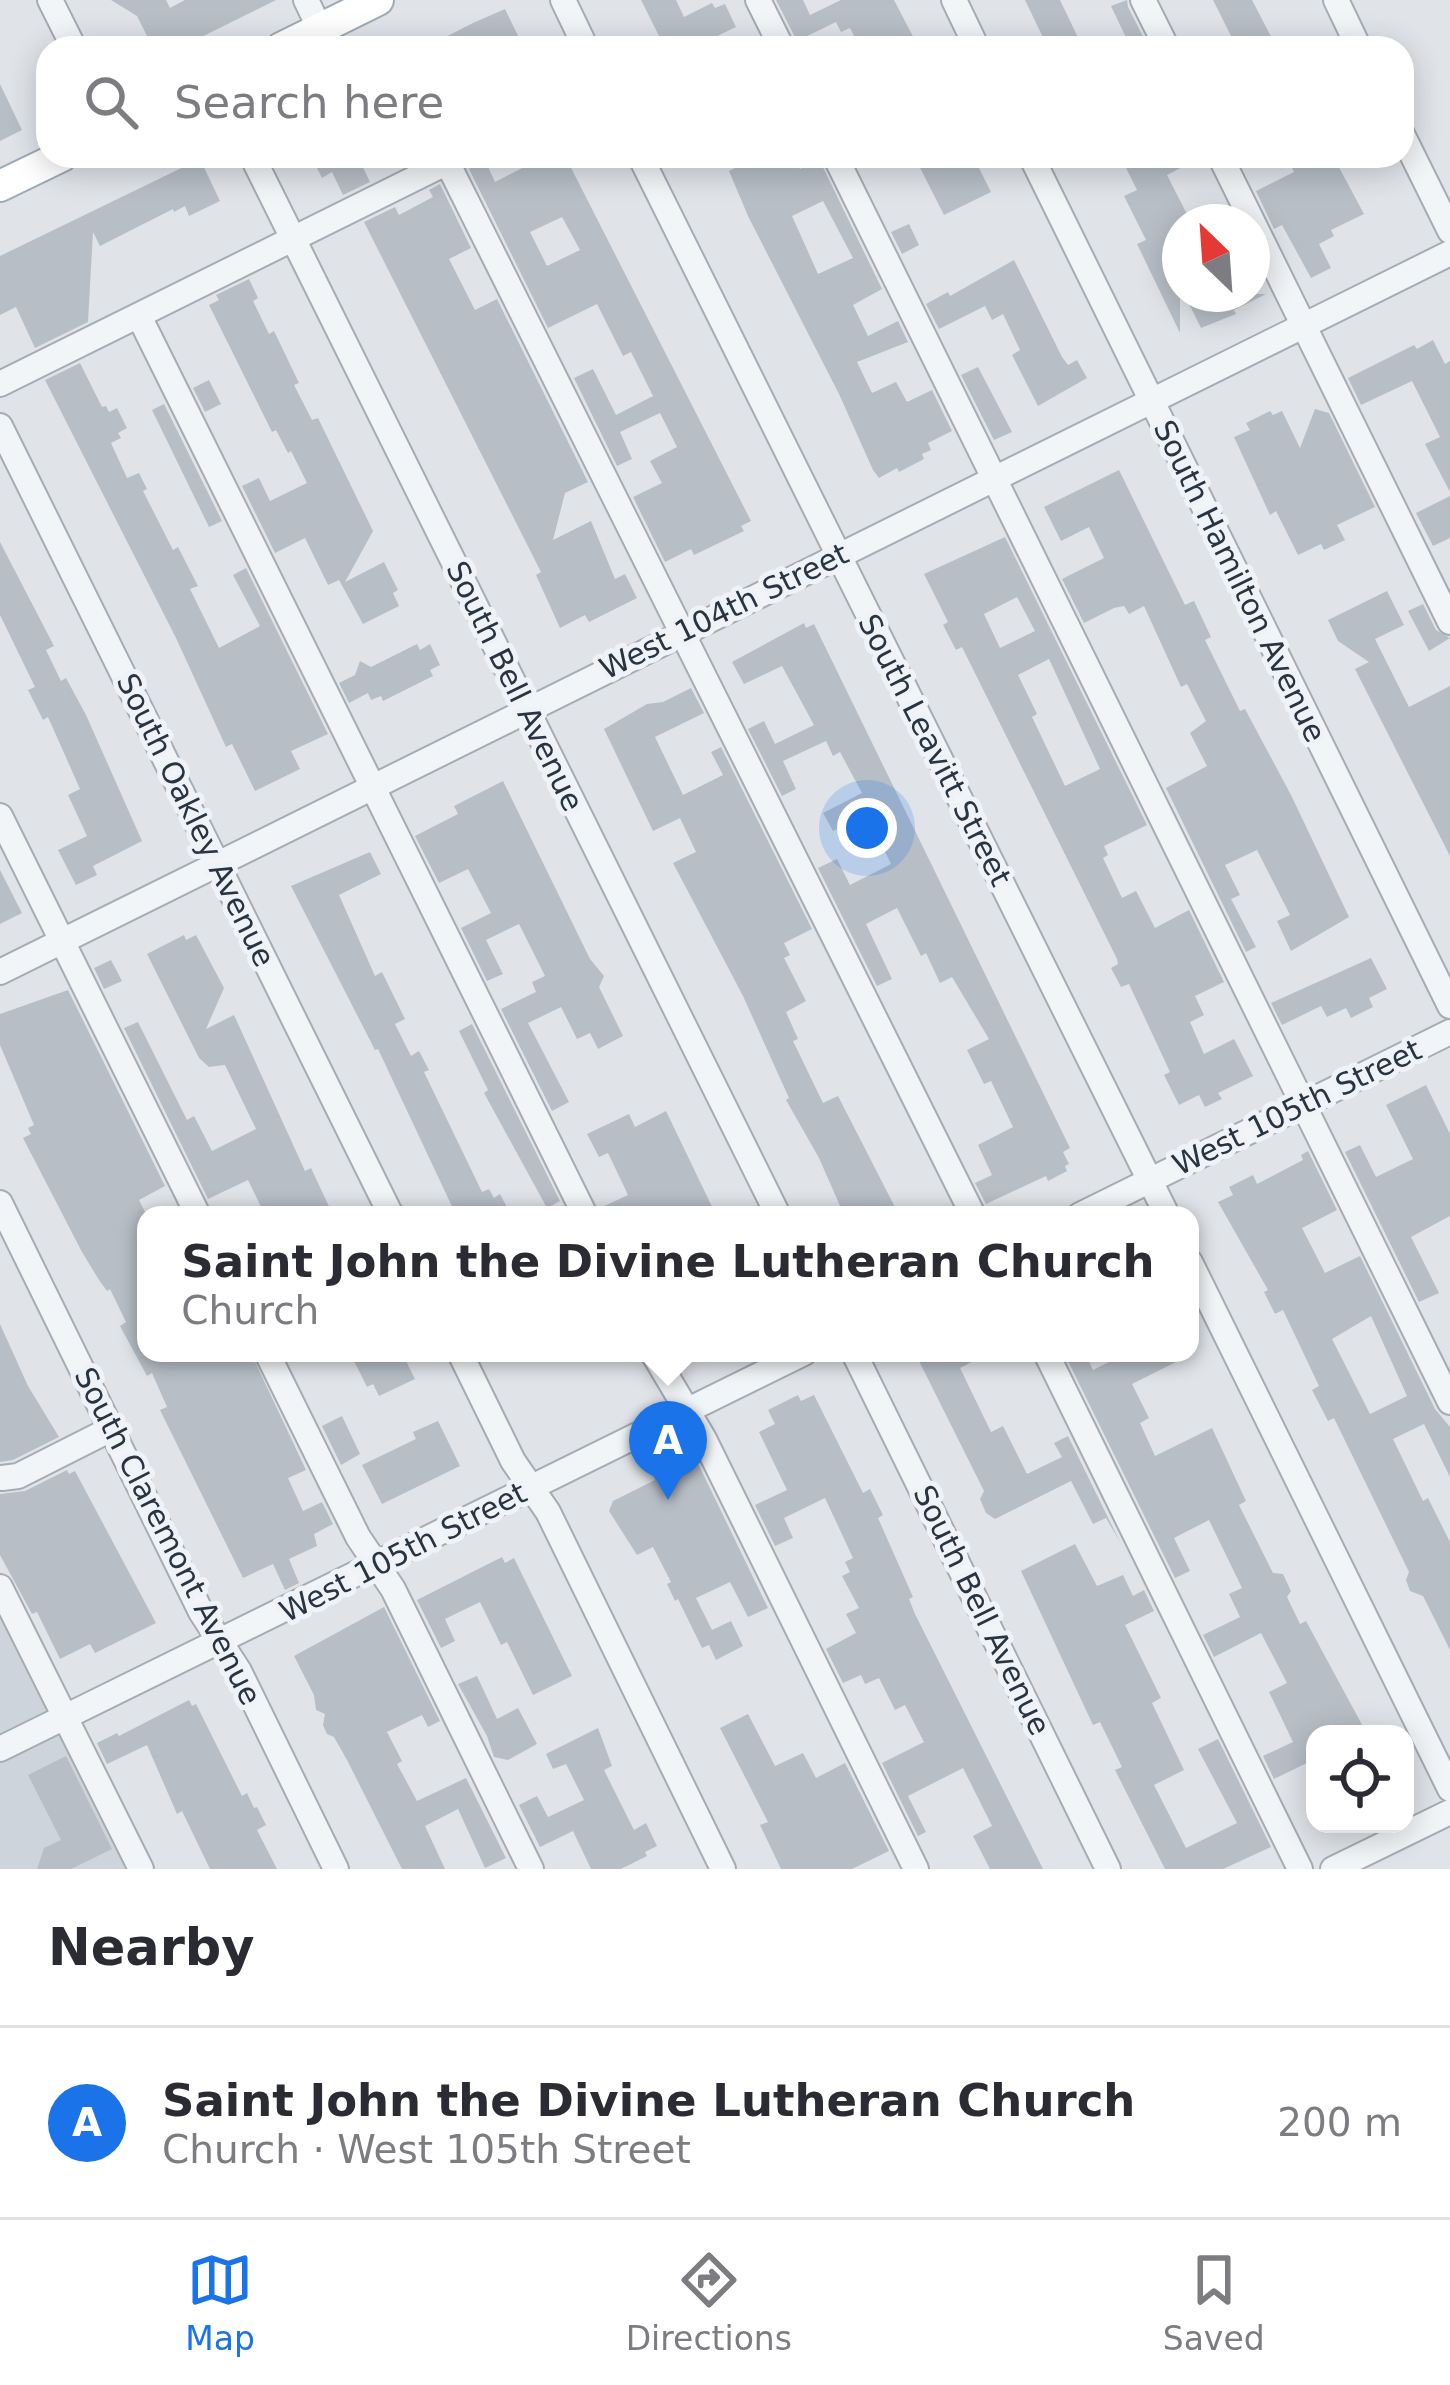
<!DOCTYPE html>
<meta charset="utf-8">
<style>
:root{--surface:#fff;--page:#f7f7f7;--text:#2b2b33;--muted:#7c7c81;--line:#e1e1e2;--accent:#1a73e8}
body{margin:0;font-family:"DejaVu Sans",sans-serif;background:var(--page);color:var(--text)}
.controls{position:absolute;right:36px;bottom:36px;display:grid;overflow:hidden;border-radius:24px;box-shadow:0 6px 30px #0003}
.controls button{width:108px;height:108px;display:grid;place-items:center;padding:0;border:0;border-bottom:3px solid var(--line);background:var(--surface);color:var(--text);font:60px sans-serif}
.compass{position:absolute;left:1162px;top:204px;width:108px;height:108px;border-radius:50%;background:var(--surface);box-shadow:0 6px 30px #0003;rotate:335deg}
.you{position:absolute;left:867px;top:828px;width:42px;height:42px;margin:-30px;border:9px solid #fff;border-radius:50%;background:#1a73e8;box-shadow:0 0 0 18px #1a73e833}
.badge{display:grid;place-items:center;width:78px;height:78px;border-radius:50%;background:var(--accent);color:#fff;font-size:39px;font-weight:700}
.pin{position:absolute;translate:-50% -99px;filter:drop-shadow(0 3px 6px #0008)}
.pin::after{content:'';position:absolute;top:63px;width:42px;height:36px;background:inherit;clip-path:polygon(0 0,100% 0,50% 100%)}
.popup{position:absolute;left:137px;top:1206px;width:1062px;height:156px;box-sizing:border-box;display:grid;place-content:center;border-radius:24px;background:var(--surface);filter:drop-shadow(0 3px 9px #0005);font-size:39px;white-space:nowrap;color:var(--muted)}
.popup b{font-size:45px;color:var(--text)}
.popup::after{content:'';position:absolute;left:50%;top:100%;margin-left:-24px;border:24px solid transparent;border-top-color:var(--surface)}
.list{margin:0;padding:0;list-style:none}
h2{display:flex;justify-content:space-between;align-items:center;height:156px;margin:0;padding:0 48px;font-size:51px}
h2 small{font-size:39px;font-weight:400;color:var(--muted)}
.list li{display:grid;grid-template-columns:78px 1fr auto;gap:36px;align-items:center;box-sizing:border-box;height:192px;padding:0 48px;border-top:3px solid var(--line)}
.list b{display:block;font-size:45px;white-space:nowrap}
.list p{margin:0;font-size:39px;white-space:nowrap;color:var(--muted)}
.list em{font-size:39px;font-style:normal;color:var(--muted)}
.icon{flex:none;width:66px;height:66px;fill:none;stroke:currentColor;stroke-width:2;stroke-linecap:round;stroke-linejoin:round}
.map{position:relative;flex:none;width:1450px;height:1869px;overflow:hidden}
.search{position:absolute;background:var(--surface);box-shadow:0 6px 30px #0003;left:36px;right:36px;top:36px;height:132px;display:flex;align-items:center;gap:30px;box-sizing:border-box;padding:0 42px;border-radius:36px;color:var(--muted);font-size:45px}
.sheet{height:348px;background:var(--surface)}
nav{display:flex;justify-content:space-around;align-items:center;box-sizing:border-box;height:168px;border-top:3px solid var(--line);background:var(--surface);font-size:33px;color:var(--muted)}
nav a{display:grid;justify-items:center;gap:6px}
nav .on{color:var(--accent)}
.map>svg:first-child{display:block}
.built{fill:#cdd4db}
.building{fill:#b7bec6;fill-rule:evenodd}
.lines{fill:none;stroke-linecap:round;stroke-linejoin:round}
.minor-casing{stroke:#a5acb3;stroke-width:28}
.major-casing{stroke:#9eaab5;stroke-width:34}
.minor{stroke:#f2f5f7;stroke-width:24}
.major{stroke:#fff;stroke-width:30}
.labels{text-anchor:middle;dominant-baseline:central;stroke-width:10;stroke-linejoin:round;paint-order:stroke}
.street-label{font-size:30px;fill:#283441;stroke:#eff3f7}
</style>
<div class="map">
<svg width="1450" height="1869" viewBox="0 0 1450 1869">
<rect width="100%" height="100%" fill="#e0e4e9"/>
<!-- built -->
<path class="built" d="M 0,1600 L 135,1869 L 0,1869 Z"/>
<!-- building -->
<path class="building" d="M 111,0 L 166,0 L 170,8 L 185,0 L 276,0 L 179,48 L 153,48 L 137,16 Z
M 641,0 L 676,0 L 684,17 L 712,3 L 715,8 L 725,4 L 736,27 L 692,48 L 665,48 Z
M 776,0 L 803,0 L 810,15 L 841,0 L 894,0 L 919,48 L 860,48 L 850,28 L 841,32 L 836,22 L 797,41 Z
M 1025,0 L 1060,0 L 1083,48 L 1048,48 Z
M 1127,0 L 1128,7 L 1149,48 L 1131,48 L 1111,6 Z
M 1213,0 L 1252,0 L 1277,48 L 1237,48 Z
M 505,9 L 524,48 L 424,48 L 473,23 Z
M 0,84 L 22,130 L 0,141 Z
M 311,156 L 364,156 L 359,159 L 370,182 L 343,195 L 332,172 L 322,178 Z
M 476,156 L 483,156 L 495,182 L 530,164 L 526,156 L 565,156 L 751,521 L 741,526 L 744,531 L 694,555 L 691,549 L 665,562 L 633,497 L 662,483 L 650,461 L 677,447 L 660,413 L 620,432 L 632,459 L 617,466 L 574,378 L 593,369 L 616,415 L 653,396 L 631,352 L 623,356 L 597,304 L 548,328 L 469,169 ZM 562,217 L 580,250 L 547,266 L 530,232 Z
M 759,156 L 793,156 L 800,169 L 819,159 L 882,289 L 853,305 L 868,336 L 898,321 L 908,342 L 857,362 L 872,393 L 896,382 L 907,402 L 932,390 L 952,431 L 928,443 L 931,450 L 922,454 L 924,459 L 899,472 L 897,468 L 879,478 L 873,470 L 839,394 L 748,216 L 729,171 ZM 823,201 L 853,258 L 818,274 L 792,216 Z
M 914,156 L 973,156 L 991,192 L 944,215 Z
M 1120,156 L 1204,156 L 1167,175 L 1191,222 L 1180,222 L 1180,333 L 1137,244 L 1146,240 L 1124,196 L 1137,190 Z
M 1306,156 L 1333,156 L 1364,214 L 1331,230 L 1334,236 L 1319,244 L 1331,268 L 1311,278 L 1282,225 L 1274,229 L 1256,191 L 1294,172 L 1290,164 Z
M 200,159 L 220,201 L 189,216 L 185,206 L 174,212 L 173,209 L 100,246 L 93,232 L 88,322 L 35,348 L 16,307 L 0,315 L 0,256 Z
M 440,184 L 471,248 L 449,259 L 475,310 L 497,299 L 588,482 L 565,493 L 553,540 L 591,521 L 615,579 L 625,574 L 637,598 L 589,622 L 585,615 L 560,628 L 536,575 L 541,572 L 364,222 L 395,207 L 399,215 L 433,197 L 429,190 Z
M 909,224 L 919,245 L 902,254 L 891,232 Z
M 1014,260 L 1062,357 L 1068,365 L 1077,360 L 1087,378 L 1038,406 L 1012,355 L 1020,350 L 1003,314 L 992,320 L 985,306 L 939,329 L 926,304 L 948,292 L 950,296 Z
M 249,279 L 258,298 L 253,301 L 269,334 L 274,331 L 299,383 L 294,385 L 312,420 L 318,418 L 373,531 L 345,582 L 384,562 L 398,590 L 393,593 L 399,606 L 363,624 L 339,580 L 328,585 L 305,538 L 275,553 L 242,486 L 259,478 L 270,501 L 307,483 L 291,451 L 288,453 L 276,430 L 272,432 L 209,305 L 219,300 L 216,295 Z
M 1184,294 L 1266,294 L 1234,310 L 1236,314 L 1201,328 Z
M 1433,340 L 1445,364 L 1450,361 L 1450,492 L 1425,444 L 1440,437 L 1412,381 L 1361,405 L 1348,378 L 1414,345 L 1417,349 Z
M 80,363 L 102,407 L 106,406 L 109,412 L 117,408 L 127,428 L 118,433 L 121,438 L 111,443 L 127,478 L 139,473 L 147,489 L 143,491 L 173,550 L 178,547 L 198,586 L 190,589 L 219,648 L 260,626 L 233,575 L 246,568 L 328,734 L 291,751 L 300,769 L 255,791 L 232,744 L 226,747 L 176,638 L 45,380 Z
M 978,367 L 1012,432 L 994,440 L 961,375 Z
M 209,380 L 221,404 L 205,412 L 193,388 Z
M 164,404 L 222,521 L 209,527 L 152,410 Z
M 1315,409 L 1329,413 L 1375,507 L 1337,525 L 1345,540 L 1324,550 L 1321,544 L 1298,555 L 1276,511 L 1270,515 L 1234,437 L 1250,430 L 1246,423 L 1270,411 L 1273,415 L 1282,411 L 1300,448 Z
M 1119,470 L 1185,605 L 1194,601 L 1211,637 L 1205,640 L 1240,711 L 1245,709 L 1291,795 L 1349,917 L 1291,951 L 1277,921 L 1290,915 L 1257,850 L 1225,865 L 1240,895 L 1231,899 L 1256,947 L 1246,952 L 1166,788 L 1207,766 L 1190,733 L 1206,721 L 1187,684 L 1181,687 L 1144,606 L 1129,614 L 1124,606 L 1114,608 L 1084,623 L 1062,579 L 1104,558 L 1089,527 L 1061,541 L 1044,507 Z
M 1450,496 L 1450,538 L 1433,546 L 1416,513 Z
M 1005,537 L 1147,825 L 1104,846 L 1108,855 L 1103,858 L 1122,898 L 1136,891 L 1155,928 L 1189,910 L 1224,982 L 1195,996 L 1204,1015 L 1190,1022 L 1204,1054 L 1234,1039 L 1253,1076 L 1218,1093 L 1222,1099 L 1205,1107 L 1199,1095 L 1179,1105 L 1164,1075 L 1170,1072 L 1129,984 L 1121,987 L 1111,968 L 1118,964 L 1117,959 L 962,647 L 956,650 L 943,625 L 948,622 L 924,574 ZM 1017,597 L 1035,631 L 1000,648 L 984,614 ZM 1049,659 L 1100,769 L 1065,786 L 1032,717 L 1037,714 L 1018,675 Z
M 0,542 L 54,646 L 46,650 L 61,681 L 66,678 L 86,715 L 142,841 L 93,866 L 97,875 L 76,885 L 58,850 L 87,836 L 68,795 L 80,789 L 48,717 L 43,720 L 28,690 L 35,687 L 0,615 Z
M 1387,591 L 1404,625 L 1375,639 L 1409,707 L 1450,686 L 1450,856 L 1355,669 L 1369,662 L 1338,641 L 1328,620 Z
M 1423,604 L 1436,630 L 1450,638 L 1429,651 L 1408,611 Z
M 804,623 L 806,628 L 814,624 L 1070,1148 L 1063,1152 L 1069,1164 L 1065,1166 L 1067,1171 L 1048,1181 L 1046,1176 L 986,1204 L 975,1183 L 992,1175 L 978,1145 L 1013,1127 L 991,1081 L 984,1084 L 967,1050 L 989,1039 L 952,977 L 940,983 L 926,953 L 921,956 L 897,908 L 866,924 L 892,979 L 877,986 L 818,868 L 837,859 L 850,885 L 891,864 L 867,815 L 833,831 L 823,813 L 862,793 L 840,752 L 833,756 L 826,741 L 783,761 L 796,789 L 782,796 L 748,729 L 764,721 L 775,744 L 814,725 L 782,666 L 744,684 L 732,662 Z
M 417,644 L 420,650 L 430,644 L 440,665 L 430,670 L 433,676 L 383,701 L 381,696 L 371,700 L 368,693 L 349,703 L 339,683 L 355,675 L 360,661 L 371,667 Z
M 691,688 L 704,713 L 655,737 L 683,795 L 723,775 L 711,752 L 721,747 L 812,929 L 784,943 L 790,955 L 784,958 L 806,1001 L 786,1012 L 798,1039 L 793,1041 L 823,1103 L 838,1096 L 899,1215 L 844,1215 L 819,1158 L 786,1100 L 789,1098 L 743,996 L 673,863 L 696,852 L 680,818 L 653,831 L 604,729 L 647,704 L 663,702 Z
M 503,781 L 590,959 L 604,976 L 599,987 L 623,1036 L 598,1049 L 590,1033 L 577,1039 L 561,1007 L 528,1023 L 569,1102 L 552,1111 L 501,1009 L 536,992 L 532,982 L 545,976 L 519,924 L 486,940 L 503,974 L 487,981 L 461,928 L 491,913 L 468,869 L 439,883 L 415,836 L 458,814 L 454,806 Z
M 370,852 L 381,874 L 339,895 L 375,976 L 382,972 L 405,1019 L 395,1024 L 411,1056 L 419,1051 L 429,1070 L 424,1072 L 482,1192 L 489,1189 L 494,1198 L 500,1194 L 511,1215 L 456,1215 L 378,1049 L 375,1050 L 291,886 Z
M 0,870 L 22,913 L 0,924 Z
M 184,935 L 186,940 L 196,935 L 224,988 L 206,1029 L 234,1015 L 305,1171 L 311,1168 L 333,1215 L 265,1215 L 248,1180 L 208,1199 L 124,1028 L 138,1022 L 187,1120 L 194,1116 L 212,1151 L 256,1129 L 225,1065 L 209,1067 L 199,1058 L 147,954 Z
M 1371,958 L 1387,989 L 1369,998 L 1373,1007 L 1351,1018 L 1346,1008 L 1327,1017 L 1321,1006 L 1282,1025 L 1271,1003 Z
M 111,960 L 122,981 L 104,989 L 94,968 Z
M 68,990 L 165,1186 L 139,1200 L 146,1214 L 146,1353 L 251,1353 L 306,1470 L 288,1478 L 303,1511 L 322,1502 L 333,1524 L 314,1534 L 317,1546 L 289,1559 L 299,1583 L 285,1590 L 273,1564 L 243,1578 L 160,1410 L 167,1407 L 152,1373 L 147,1376 L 120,1326 L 126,1322 L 110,1289 L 107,1291 L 99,1280 L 82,1252 L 23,1138 L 31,1134 L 28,1128 L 34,1125 L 0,1045 L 0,1014 Z
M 472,1024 L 560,1201 L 547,1208 L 484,1093 L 488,1090 L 459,1031 Z
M 1426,1085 L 1450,1134 L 1450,1216 L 1411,1237 L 1439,1293 L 1419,1302 L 1345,1152 L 1360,1145 L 1376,1177 L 1413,1159 L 1386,1105 Z
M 666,1111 L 716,1215 L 601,1215 L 600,1208 L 628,1195 L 608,1153 L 599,1157 L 587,1134 L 629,1114 L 635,1127 Z
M 1308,1151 L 1337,1210 L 1302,1228 L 1325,1273 L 1360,1256 L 1435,1409 L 1450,1427 L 1450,1477 L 1424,1424 L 1393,1439 L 1423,1501 L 1428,1498 L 1450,1542 L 1450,1650 L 1423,1596 L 1410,1591 L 1406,1580 L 1409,1572 L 1334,1418 L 1328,1421 L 1312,1390 L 1319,1386 L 1283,1310 L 1275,1314 L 1264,1292 L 1268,1290 L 1218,1202 L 1233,1195 L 1229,1187 L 1253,1175 L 1257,1184 L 1303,1160 L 1301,1155 ZM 1371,1316 L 1407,1396 L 1370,1414 L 1332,1339 Z
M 0,1324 L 28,1386 L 59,1437 L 13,1460 L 0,1462 Z
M 350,1353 L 402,1353 L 415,1379 L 379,1396 L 373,1384 L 367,1387 Z
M 915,1353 L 989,1353 L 960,1368 L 991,1432 L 1003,1426 L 1027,1474 L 1062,1457 L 1054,1443 L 1068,1436 L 1120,1542 L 1106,1518 L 1093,1524 L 1071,1481 L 995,1519 L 986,1513 L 980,1499 L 984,1491 Z
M 1064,1353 L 1085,1353 L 1093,1370 L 1127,1353 L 1194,1353 L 1132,1384 L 1149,1418 L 1140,1423 L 1155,1456 L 1212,1428 L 1246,1501 L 1239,1505 L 1273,1573 L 1283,1574 L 1291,1591 L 1287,1597 L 1300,1624 L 1306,1621 L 1367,1734 L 1315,1734 L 1315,1759 L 1274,1779 L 1263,1756 L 1293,1742 L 1269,1692 L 1287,1683 L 1261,1633 L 1214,1657 L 1203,1635 L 1240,1617 L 1229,1594 L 1242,1588 L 1209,1520 L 1174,1538 L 1190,1571 L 1175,1578 Z
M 798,1395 L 801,1401 L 814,1395 L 863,1493 L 870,1489 L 883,1515 L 878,1518 L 913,1597 L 909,1599 L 915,1614 L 1043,1869 L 990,1869 L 973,1836 L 992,1826 L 963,1768 L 908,1796 L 926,1832 L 918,1836 L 882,1763 L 924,1742 L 905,1705 L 895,1710 L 879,1678 L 865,1684 L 861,1675 L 843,1683 L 826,1649 L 856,1633 L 846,1614 L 859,1608 L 842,1576 L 850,1572 L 845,1562 L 853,1558 L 825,1498 L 784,1518 L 793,1538 L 775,1546 L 755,1505 L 787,1490 L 759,1432 L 775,1424 L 768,1410 Z
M 342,1416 L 360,1454 L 341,1465 L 322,1426 Z
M 438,1421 L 460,1466 L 382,1504 L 362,1465 L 416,1439 L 413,1432 Z
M 691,1449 L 768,1608 L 748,1617 L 730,1582 L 696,1598 L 712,1630 L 731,1621 L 743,1646 L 716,1660 L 709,1645 L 702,1648 L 678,1599 L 675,1601 L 667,1584 L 671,1582 L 653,1547 L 637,1555 L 609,1511 L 613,1501 L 655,1480 L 650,1469 Z
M 67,1470 L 69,1474 L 75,1471 L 156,1623 L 95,1653 L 90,1644 L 60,1659 L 37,1612 L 32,1614 L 0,1555 L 0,1494 L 25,1491 Z
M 1075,1544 L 1097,1586 L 1123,1575 L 1133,1596 L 1144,1590 L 1154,1611 L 1125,1625 L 1161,1698 L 1152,1703 L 1184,1770 L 1154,1785 L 1186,1848 L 1237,1823 L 1198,1749 L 1218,1739 L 1271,1847 L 1223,1869 L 1165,1869 L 1115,1770 L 1122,1767 L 1100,1722 L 1093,1725 L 1021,1571 Z
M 502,1557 L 505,1563 L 514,1558 L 572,1676 L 533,1695 L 507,1642 L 501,1645 L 480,1602 L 445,1619 L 455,1641 L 441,1648 L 417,1600 Z
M 384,1607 L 440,1721 L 428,1727 L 422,1715 L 387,1732 L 402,1761 L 397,1764 L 417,1801 L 466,1778 L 506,1858 L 485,1868 L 458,1809 L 425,1826 L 445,1869 L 402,1869 L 347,1760 L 334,1737 L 327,1734 L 323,1725 L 325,1714 L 316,1710 L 314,1695 L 294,1656 Z
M 477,1676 L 497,1719 L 518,1708 L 537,1744 L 508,1760 L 494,1757 L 487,1736 L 458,1684 Z
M 189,1700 L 192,1706 L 196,1704 L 242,1796 L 247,1793 L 254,1808 L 257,1807 L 266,1825 L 257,1830 L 277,1869 L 210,1869 L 182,1811 L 177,1814 L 147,1745 L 107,1764 L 97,1743 L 117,1733 L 119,1736 Z
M 748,1714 L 775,1766 L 803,1753 L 816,1778 L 845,1763 L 889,1851 L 852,1869 L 781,1869 L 760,1825 L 768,1822 L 720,1728 Z
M 598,1728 L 612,1766 L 604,1770 L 634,1830 L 646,1823 L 657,1846 L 645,1852 L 647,1856 L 621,1869 L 591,1869 L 573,1831 L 540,1847 L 519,1805 L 537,1796 L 548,1817 L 584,1800 L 566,1764 L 553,1769 L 546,1754 Z
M 66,1756 L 112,1849 L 71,1869 L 37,1869 L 44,1848 L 61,1840 L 28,1775 Z"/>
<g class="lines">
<defs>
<path id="minor" d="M 50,0 L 74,48
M 306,0 L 320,29
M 563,0 L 586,48
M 758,0 L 782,48
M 954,0 L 977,48
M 1143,0 L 1167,48
M 1336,0 L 1359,48
M 1402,134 L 1450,231
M 252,156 L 778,1215
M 640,156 L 1167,1215
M 835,156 L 1450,1402
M 1031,156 L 1450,1006
M 1220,156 L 1450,622
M 447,162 L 973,1215
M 139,316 L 585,1215
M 0,384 L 460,156
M 0,426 L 391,1215
M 0,816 L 198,1215
M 0,972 L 1450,253
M 0,1203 L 201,1612 L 239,1671 L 336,1869
M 1080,1215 L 1450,1032
M 1190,1262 L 1450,1789
M 267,1353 L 358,1537 L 393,1589 L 531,1869
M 460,1353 L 513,1461 L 548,1512 L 723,1869
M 653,1353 L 704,1439 L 916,1869
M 854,1353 L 1108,1869
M 1046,1353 L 1300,1869
M 2,1478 L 18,1476 L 111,1429
M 0,1587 L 141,1869
M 0,1749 L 804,1353
M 1333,1869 L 1450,1812"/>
<path id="major" d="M 281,48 L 378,0
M 0,186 L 62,156"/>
</defs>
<!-- minor casing -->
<use href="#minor" class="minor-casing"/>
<!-- major casing -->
<use href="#major" class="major-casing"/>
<!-- minor -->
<use href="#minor" class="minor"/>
<!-- major -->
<use href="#major" class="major"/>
</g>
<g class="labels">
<!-- street labels -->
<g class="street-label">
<text transform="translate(1240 581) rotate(64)">South Hamilton Avenue</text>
<text transform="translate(724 611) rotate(-26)">West 104th Street</text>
<text transform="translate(515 686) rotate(64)">South Bell Avenue</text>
<text transform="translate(935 750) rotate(63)">South Leavitt Street</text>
<text transform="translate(196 820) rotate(64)">South Oakley Avenue</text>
<text transform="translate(1297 1107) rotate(-26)">West 105th Street</text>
<text transform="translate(168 1536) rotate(63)">South Claremont Avenue</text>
<text transform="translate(403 1552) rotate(-27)">West 105th Street</text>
<text transform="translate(982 1610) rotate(64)">South Bell Avenue</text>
</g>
</g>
</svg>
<div class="controls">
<button><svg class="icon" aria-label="locate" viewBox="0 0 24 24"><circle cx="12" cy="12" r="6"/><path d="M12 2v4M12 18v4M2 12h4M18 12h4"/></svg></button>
</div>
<svg class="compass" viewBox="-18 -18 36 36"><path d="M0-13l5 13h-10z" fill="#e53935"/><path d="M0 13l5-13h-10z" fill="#7c7c81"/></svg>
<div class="you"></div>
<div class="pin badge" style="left:668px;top:1500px">A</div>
<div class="popup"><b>Saint John the Divine Lutheran Church</b>Church</div>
<div class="search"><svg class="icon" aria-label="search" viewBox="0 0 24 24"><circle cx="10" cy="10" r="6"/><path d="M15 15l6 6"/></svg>Search here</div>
</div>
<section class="sheet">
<h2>Nearby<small></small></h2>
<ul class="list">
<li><span class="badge">A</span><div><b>Saint John the Divine Lutheran Church</b><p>Church · West 105th Street</p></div><em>200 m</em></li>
</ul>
</section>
<nav>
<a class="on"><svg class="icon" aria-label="map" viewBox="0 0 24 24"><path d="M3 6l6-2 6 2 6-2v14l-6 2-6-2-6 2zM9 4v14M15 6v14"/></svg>Map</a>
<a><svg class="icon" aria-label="directions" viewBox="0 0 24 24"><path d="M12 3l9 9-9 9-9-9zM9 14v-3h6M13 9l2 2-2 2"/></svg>Directions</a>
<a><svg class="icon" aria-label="saved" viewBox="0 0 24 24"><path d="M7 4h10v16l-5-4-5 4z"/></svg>Saved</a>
</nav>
